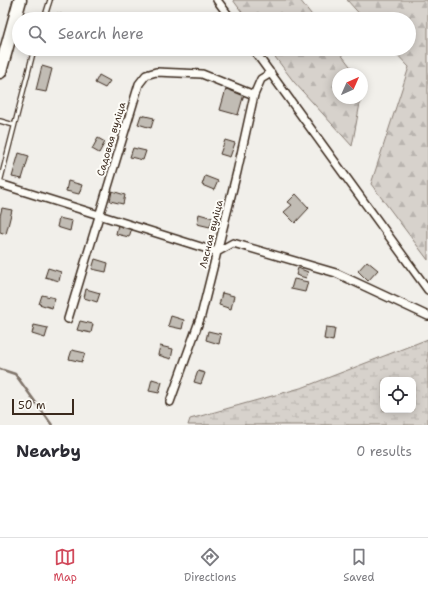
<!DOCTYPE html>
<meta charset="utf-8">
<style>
:root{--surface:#fff;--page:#f2f2f3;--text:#2b2b33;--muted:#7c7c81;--line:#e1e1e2;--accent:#d1495b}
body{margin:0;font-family:"Shantell Sans",sans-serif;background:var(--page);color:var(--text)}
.controls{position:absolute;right:12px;bottom:12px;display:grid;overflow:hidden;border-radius:8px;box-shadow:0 2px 10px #0003}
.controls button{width:36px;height:36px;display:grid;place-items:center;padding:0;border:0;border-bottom:1px solid var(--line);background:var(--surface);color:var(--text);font:20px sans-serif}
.compass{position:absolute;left:332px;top:68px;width:36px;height:36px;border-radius:50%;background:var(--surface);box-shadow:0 2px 10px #0003;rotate:45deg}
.scale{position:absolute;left:12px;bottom:10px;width:62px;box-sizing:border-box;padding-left:4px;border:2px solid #3b2a1e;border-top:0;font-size:11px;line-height:14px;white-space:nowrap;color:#3b2a1e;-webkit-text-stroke:3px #fdfcf7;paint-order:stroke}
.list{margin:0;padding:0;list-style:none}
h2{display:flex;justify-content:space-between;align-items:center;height:52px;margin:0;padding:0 16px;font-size:17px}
h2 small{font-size:13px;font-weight:400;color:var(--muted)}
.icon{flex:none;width:22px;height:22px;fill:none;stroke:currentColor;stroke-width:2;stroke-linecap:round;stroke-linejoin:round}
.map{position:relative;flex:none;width:428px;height:425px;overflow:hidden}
.search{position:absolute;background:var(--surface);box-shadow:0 2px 10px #0003;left:12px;right:12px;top:12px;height:44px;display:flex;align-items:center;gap:10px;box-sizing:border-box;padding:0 14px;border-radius:22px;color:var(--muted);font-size:15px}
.sheet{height:112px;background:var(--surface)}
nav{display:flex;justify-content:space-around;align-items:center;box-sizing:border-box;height:56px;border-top:1px solid var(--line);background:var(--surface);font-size:11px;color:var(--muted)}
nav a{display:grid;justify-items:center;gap:2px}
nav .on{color:var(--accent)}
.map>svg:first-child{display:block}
.forest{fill:url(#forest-firs);stroke:#897e75}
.wetland{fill:url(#wetland-marsh);stroke:#897e75;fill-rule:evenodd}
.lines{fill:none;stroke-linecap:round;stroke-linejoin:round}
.stream{stroke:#80746b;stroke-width:2.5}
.building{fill:#c1bcb4;stroke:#3b2a1e}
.service-casing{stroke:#3b2a1e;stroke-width:6}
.minor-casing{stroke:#3b2a1e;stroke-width:10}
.primary-casing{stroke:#3b2a1e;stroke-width:15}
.service{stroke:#fdfcf7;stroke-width:3.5}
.minor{stroke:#fdfcf7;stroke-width:7}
.primary{stroke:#fdfcf7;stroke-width:12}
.labels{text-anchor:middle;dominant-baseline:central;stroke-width:4;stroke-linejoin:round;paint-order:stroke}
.street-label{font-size:10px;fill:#3b2a1e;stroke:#fdfcf7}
</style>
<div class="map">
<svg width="428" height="425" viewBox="0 0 428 425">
<defs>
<pattern id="forest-firs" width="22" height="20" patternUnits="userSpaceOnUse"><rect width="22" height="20" fill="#d7d2cc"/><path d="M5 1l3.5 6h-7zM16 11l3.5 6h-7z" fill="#b9b4af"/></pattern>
<pattern id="wetland-marsh" width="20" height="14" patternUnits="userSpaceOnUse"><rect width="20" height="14" fill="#d7d2cc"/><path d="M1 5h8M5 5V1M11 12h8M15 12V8" fill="none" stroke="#b9b4af"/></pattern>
</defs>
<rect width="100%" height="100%" fill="#f1efea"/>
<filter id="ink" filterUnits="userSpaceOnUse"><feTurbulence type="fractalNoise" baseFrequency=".025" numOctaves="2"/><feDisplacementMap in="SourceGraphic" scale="8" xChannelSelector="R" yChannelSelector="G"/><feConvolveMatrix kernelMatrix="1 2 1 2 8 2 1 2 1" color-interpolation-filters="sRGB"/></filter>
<g filter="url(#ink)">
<!-- forest -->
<path class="forest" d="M 233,0 L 300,0 L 315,19 L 247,19 Z
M 347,0 L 428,0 L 428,260 L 371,184 L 409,67 L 392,49 L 409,49 L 409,19 L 364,19 Z
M 269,49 L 337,49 L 356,74 L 338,74 L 338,98 L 361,98 L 352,146 L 294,82 Z"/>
<!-- wetland -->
<path class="wetland" d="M 428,339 L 428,425 L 188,425 L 190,419 L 304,387 ZM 383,380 L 413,380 L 413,410 L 383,410 Z"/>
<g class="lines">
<!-- stream -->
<path class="stream" d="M 0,369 L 15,374 L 52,425"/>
</g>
<!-- building -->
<path class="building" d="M 57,13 L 67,16 L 66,19 L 56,19 Z
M 42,66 L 52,69 L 46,92 L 36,90 Z
M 99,75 L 110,81 L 105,88 L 95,83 Z
M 226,89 L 244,94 L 238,115 L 220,110 Z
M 141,115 L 154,118 L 151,128 L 138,124 Z
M 98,138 L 105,142 L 99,153 L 92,149 Z
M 225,140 L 235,143 L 230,157 L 220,154 Z
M 133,148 L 146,151 L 143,160 L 130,157 Z
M 19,153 L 29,156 L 22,179 L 12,177 Z
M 205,176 L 218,181 L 214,190 L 202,185 Z
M 68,181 L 82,185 L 79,194 L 66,191 Z
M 112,191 L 125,195 L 123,204 L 110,201 Z
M 296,194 L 309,208 L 295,223 L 284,212 L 292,205 L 288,202 Z
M 2,208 L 12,210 L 6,234 L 0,232 L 0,216 Z
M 199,214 L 213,218 L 210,227 L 197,224 Z
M 59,218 L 72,221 L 70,231 L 57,227 Z
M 118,224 L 132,228 L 129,237 L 116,234 Z
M 95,259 L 108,263 L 106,272 L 92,269 Z
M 367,261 L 378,270 L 368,281 L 358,271 Z
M 48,268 L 61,272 L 59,281 L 45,277 Z
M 298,268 L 308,272 L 306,278 L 296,275 Z
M 294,279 L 308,282 L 305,292 L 291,289 Z
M 86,289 L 100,293 L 97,302 L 84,298 Z
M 222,293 L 234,296 L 231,309 L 219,305 Z
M 42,295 L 55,298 L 52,308 L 39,304 Z
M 171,316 L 184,320 L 182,329 L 168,326 Z
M 80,321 L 93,324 L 91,333 L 77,330 Z
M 34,325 L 48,328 L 45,338 L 32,334 Z
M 326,327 L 335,328 L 333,341 L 324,339 Z
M 208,331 L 221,334 L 219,344 L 206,340 Z
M 160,346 L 173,349 L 171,359 L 158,355 Z
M 72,350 L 85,353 L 82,362 L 69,359 Z
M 198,371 L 205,373 L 201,384 L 194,382 Z
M 152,379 L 162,382 L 159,393 L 149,391 Z"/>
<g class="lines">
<defs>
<path id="service" d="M 44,19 L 50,0
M 0,121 L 14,125
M 0,182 L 34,49"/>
<path id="minor" d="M 217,0 L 231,19
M 253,49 L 428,290
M 0,184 L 217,252 L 233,243 L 336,273 L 428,316
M 68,319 L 139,84 L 146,75 L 156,72 L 202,74 L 254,95
M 170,402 L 201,316 L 237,172 L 254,95 L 261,79 L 271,73"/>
<path id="primary" d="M 0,72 L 20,0"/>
</defs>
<!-- service casing -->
<use href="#service" class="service-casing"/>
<!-- minor casing -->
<use href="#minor" class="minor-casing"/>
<!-- primary casing -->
<use href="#primary" class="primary-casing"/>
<!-- service -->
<use href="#service" class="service"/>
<!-- minor -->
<use href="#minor" class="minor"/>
<!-- primary -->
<use href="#primary" class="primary"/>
</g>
</g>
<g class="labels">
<!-- street labels -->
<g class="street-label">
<text transform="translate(111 139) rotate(-73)">Садовая вуліца</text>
<text transform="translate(211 234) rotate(-76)">Лясная вуліца</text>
</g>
</g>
</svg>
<div class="controls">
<button><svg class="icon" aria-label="locate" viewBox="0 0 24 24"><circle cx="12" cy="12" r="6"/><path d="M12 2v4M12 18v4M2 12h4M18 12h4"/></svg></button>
</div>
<svg class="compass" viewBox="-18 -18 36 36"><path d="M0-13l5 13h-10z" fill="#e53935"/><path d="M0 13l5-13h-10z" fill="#7c7c81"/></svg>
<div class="scale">50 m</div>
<div class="search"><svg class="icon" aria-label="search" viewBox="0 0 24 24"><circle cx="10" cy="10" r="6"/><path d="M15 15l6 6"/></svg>Search here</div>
</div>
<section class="sheet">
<h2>Nearby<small>0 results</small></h2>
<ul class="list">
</ul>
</section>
<nav>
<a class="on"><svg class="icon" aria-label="map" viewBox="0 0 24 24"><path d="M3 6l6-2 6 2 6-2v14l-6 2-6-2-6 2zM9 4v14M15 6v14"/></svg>Map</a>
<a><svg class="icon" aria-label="directions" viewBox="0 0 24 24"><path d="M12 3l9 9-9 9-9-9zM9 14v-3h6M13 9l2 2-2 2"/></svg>Directions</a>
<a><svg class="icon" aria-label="saved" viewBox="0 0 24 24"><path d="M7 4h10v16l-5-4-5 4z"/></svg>Saved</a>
</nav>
